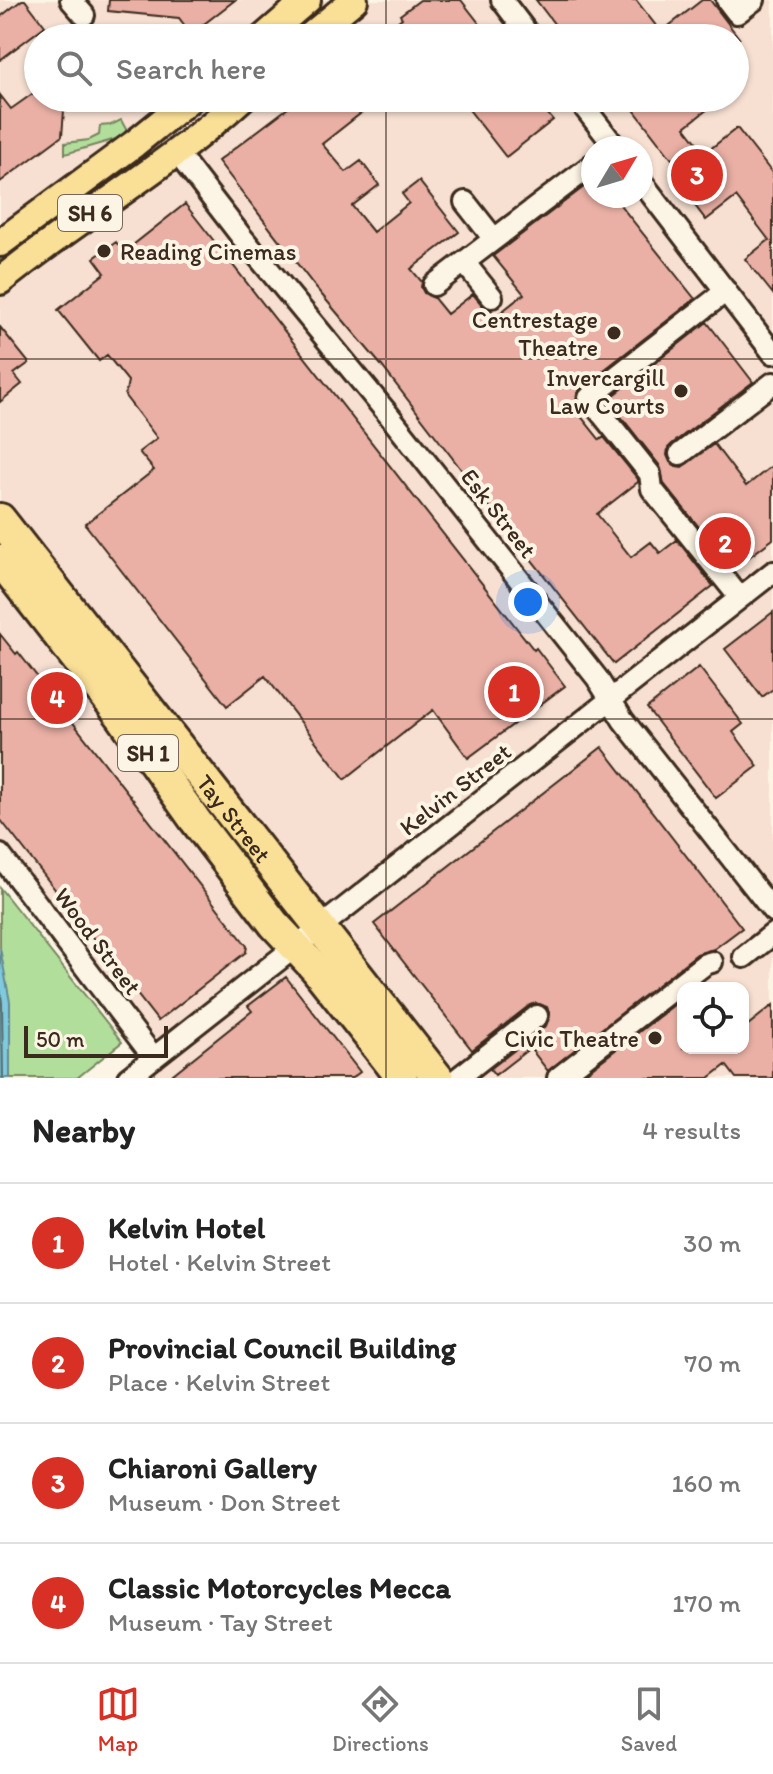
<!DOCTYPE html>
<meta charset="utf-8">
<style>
:root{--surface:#fff;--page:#f2f2f2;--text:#222;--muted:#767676;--line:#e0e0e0;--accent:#d93025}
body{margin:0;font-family:Itim,sans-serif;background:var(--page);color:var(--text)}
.controls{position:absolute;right:24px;bottom:24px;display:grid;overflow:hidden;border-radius:16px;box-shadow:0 2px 6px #0004}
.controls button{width:72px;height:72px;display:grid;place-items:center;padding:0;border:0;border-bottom:2px solid var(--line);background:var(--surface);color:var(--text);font:40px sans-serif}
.compass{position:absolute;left:581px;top:136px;width:72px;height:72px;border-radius:50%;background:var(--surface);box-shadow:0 2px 6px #0004;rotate:52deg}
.scale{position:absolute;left:24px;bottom:20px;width:144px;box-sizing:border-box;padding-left:8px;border:4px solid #3b2a1e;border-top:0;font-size:22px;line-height:28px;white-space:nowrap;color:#3b2a1e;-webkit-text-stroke:6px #fcf5e5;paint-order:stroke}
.you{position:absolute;left:528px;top:602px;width:28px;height:28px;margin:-20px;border:6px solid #fff;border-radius:50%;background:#1a73e8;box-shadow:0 0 0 12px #1a73e833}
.badge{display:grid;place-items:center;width:52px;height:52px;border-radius:50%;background:var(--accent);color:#fff;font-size:26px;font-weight:700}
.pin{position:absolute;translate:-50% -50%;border:4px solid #fff;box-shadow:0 2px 8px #0006}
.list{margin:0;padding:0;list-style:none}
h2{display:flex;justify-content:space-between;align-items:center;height:104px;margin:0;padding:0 32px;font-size:34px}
h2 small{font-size:26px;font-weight:400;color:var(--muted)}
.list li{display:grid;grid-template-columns:52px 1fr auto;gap:24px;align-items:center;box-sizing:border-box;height:120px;padding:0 32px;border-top:2px solid var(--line)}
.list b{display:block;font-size:30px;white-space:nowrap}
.list p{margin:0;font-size:26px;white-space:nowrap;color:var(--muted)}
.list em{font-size:26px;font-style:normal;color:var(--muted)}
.icon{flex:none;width:44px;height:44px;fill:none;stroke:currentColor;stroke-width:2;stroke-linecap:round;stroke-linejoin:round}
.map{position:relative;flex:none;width:773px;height:1078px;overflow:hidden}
.search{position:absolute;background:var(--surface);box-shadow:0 2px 6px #0004;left:24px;right:24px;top:24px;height:88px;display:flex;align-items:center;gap:20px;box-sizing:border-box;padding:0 28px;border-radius:44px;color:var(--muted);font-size:30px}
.sheet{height:584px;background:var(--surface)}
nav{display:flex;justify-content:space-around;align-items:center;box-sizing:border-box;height:112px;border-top:2px solid var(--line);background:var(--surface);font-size:22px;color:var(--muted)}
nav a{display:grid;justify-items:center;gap:4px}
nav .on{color:var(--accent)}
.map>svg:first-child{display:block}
.built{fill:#f7e0d2;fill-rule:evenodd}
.green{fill:#b2de9c;stroke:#76845d;stroke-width:2}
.water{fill:#7fcadf;stroke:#648a92;stroke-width:2}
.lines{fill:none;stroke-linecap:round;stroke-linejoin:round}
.shore{stroke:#566a6b;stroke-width:2}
.building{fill:#eab0a5;stroke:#3b2a1e;stroke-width:2}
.minor-casing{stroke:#3b2a1e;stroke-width:26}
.major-casing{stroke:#3b2a1e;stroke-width:32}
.highway-casing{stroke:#3b2a1e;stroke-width:36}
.minor{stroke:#fcf5e5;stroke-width:20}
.major{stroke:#fadf96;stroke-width:26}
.highway{stroke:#fadf96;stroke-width:30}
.grid{fill:none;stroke:#3b2a1e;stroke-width:2;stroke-opacity:0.55}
.poi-dot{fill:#3b2a1e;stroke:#fcf5e5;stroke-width:3}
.labels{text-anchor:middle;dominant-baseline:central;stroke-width:8;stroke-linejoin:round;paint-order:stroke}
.shield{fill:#fcf5e5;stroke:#75675a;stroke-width:2}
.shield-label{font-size:22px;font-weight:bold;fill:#3b2a1e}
.poi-label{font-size:24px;fill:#3b2a1e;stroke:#fcf5e5;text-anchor:end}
.street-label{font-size:24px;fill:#3b2a1e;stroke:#fcf5e5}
</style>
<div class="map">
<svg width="773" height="1078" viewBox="0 0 773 1078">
<rect width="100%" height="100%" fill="#fcf5e5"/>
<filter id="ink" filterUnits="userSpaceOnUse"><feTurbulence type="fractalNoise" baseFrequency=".0125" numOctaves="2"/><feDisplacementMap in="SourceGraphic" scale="16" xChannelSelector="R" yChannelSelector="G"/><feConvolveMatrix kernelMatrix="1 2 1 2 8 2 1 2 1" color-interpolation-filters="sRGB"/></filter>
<g filter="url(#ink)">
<!-- built -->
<path class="built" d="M 0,0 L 773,0 L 773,1078 L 122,1078 L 156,1051 L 0,843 ZM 38,38 L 735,38 L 735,98 L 38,98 ZM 593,148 L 641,148 L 641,196 L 593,196 ZM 683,988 L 743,988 L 743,1048 L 683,1048 Z"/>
<!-- green -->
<path class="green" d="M 121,120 L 128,133 L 116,139 L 65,154 L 65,143 L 89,140 L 99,135 L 100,126 L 111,125 Z
M 145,149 L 152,158 L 0,268 L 0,255 Z
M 0,888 L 122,1042 L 77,1078 L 0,1078 Z"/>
<!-- water -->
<path class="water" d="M 0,948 L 10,1002 L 10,1078 L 0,1078 Z"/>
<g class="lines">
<!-- shore -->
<path class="shore" d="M 0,988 L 2,1003 L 3,1078"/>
</g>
<!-- building -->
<path class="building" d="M 22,0 L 25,0 L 45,26 L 0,60 L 0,17 Z
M 109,0 L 235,0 L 191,34 L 179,18 L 108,11 Z
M 420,0 L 461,0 L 482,27 L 481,28 L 488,38 L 376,38 L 402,18 L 400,15 Z
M 536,0 L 636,0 L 661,32 L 702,0 L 710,0 L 739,38 L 565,38 Z
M 38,90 L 38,98 L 65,98 L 62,136 L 0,182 L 0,95 L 11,109 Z
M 301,98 L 356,98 L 365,110 L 322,144 L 346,172 L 361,161 L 379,185 L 352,206 L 373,232 L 409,203 L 402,194 L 419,181 L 459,232 L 411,269 L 422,282 L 421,287 L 424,293 L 434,298 L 447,314 L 473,294 L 482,305 L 491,310 L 496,316 L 524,294 L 493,256 L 593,180 L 593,196 L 613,196 L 695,299 L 581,388 L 577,394 L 576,401 L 572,405 L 600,440 L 604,437 L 638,479 L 638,482 L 597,514 L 631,557 L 651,542 L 660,553 L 677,540 L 713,586 L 614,664 L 490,507 L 381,365 L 316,288 L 218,161 Z
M 460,98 L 535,98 L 553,120 L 506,157 Z
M 625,98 L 722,98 L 685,127 L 705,153 L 737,128 L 773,174 L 773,294 L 745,259 L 769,240 L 736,197 L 706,220 L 673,177 L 681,171 Z
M 185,204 L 534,650 L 536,648 L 565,686 L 468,758 L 433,710 L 345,779 L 265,676 L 227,706 L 85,524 L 154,470 L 139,452 L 157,438 L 125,396 L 128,381 L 107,355 L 99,361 L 58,310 L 105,273 L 94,258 L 116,242 L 124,252 Z
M 707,322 L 753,382 L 672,444 L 668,448 L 667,455 L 670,462 L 676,466 L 682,467 L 714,444 L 746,486 L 773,465 L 773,539 L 733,569 L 664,484 L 660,466 L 608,400 Z
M 0,327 L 29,363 L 14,374 L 22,384 L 0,402 Z
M 773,612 L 773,689 L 762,697 L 725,649 Z
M 0,634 L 16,654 L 18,652 L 247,946 L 246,952 L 158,1021 L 0,819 Z
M 699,667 L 743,724 L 733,732 L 758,766 L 716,798 L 647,708 Z
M 602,747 L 742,928 L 714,949 L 697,954 L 548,1071 L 530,1048 L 495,1075 L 490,1069 L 546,1026 L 550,1015 L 547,1007 L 536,1003 L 530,1005 L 472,1050 L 374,924 Z
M 286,977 L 360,1072 L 352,1078 L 168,1078 L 252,1011 L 248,1006 Z
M 683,998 L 683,1048 L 743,1048 L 743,1029 L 773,1005 L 773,1078 L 736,1078 L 726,1065 L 709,1078 L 579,1078 Z"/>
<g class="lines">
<defs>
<path id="minor" d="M 71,0 L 84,15
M 502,0 L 531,38
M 727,0 L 737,13 L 754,0
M 577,98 L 616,148
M 177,153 L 241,236 L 388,414 L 597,678 L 623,720 L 773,911
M 641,181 L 773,353
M 465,202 L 494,239
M 464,262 L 492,297
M 434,285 L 593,164
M 726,291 L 589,398 L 650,474 L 652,489 L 740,598
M 680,454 L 773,383
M 0,855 L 154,1058
M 744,957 L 773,934
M 128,1078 L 773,572
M 458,1078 L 537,1016
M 558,1078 L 705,964 L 712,962"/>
<path id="major" d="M 263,38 L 307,0
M 308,38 L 354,0
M 0,243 L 134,144 L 191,98
M 0,281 C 79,217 167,167 242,98"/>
<g id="highway">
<path id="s1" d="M 0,519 L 438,1078"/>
<path d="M 0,560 L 122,717 L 195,820 L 274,924 L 316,969 L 402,1078"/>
</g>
</defs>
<!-- minor casing -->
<use href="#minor" class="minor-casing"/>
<!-- major casing -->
<use href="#major" class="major-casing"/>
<!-- highway casing -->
<use href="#highway" class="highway-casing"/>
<!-- minor -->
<use href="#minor" class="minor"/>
<!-- major -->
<use href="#major" class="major"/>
<!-- highway -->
<use href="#highway" class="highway"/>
</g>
</g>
<!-- grid -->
<path class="grid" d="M 386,0 L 386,38M 386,98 L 386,1078M 0,359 L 773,359M 0,719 L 773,719"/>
<!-- markers -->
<g class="poi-dot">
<circle cx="104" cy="251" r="8"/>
<circle cx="614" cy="333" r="8"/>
<circle cx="681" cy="391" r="8"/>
<circle cx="655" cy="1038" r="8"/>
</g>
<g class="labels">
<!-- shield labels -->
<g class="shield">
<rect x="58" y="195" width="64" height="36" rx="6"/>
<rect x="118" y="735" width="60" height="36" rx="6"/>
</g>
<g class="shield-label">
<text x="90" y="213">SH 6</text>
<text x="148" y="753">SH 1</text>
</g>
<!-- poi labels -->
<g class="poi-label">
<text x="120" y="251" text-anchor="start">Reading Cinemas</text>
<text x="598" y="319">Centrestage<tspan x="598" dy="28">Theatre</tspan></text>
<text x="665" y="377">Invercargill<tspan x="665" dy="28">Law Courts</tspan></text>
<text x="639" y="1038">Civic Theatre</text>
</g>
<!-- street labels -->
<g class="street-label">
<text transform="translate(499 513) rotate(52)">Esk Street</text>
<text transform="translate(455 789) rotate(-38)">Kelvin Street</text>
<text stroke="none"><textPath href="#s1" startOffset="380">Tay Street</textPath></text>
<text transform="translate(98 941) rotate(53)">Wood Street</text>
</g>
</g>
</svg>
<div class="controls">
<button><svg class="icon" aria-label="locate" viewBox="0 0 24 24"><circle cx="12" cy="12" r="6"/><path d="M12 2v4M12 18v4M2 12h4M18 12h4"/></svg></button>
</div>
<svg class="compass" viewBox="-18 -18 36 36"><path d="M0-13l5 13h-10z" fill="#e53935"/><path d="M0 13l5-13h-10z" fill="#767676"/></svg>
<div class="scale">50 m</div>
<div class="you"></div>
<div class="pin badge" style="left:514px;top:692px">1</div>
<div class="pin badge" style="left:725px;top:543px">2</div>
<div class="pin badge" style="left:697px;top:175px">3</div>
<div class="pin badge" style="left:57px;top:698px">4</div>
<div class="search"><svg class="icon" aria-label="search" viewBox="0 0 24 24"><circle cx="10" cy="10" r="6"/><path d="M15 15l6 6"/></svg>Search here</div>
</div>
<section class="sheet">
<h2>Nearby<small>4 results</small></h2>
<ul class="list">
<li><span class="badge">1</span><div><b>Kelvin Hotel</b><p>Hotel · Kelvin Street</p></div><em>30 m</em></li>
<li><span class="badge">2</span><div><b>Provincial Council Building</b><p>Place · Kelvin Street</p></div><em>70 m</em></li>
<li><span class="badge">3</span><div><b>Chiaroni Gallery</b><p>Museum · Don Street</p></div><em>160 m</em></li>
<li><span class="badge">4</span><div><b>Classic Motorcycles Mecca</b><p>Museum · Tay Street</p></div><em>170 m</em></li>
</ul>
</section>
<nav>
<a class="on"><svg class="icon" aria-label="map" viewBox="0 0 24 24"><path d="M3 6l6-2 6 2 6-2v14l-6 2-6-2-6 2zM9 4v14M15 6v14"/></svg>Map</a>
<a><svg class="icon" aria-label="directions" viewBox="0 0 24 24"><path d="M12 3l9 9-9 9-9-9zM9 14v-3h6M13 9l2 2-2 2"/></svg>Directions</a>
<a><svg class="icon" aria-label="saved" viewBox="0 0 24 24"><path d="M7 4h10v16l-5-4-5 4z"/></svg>Saved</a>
</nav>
